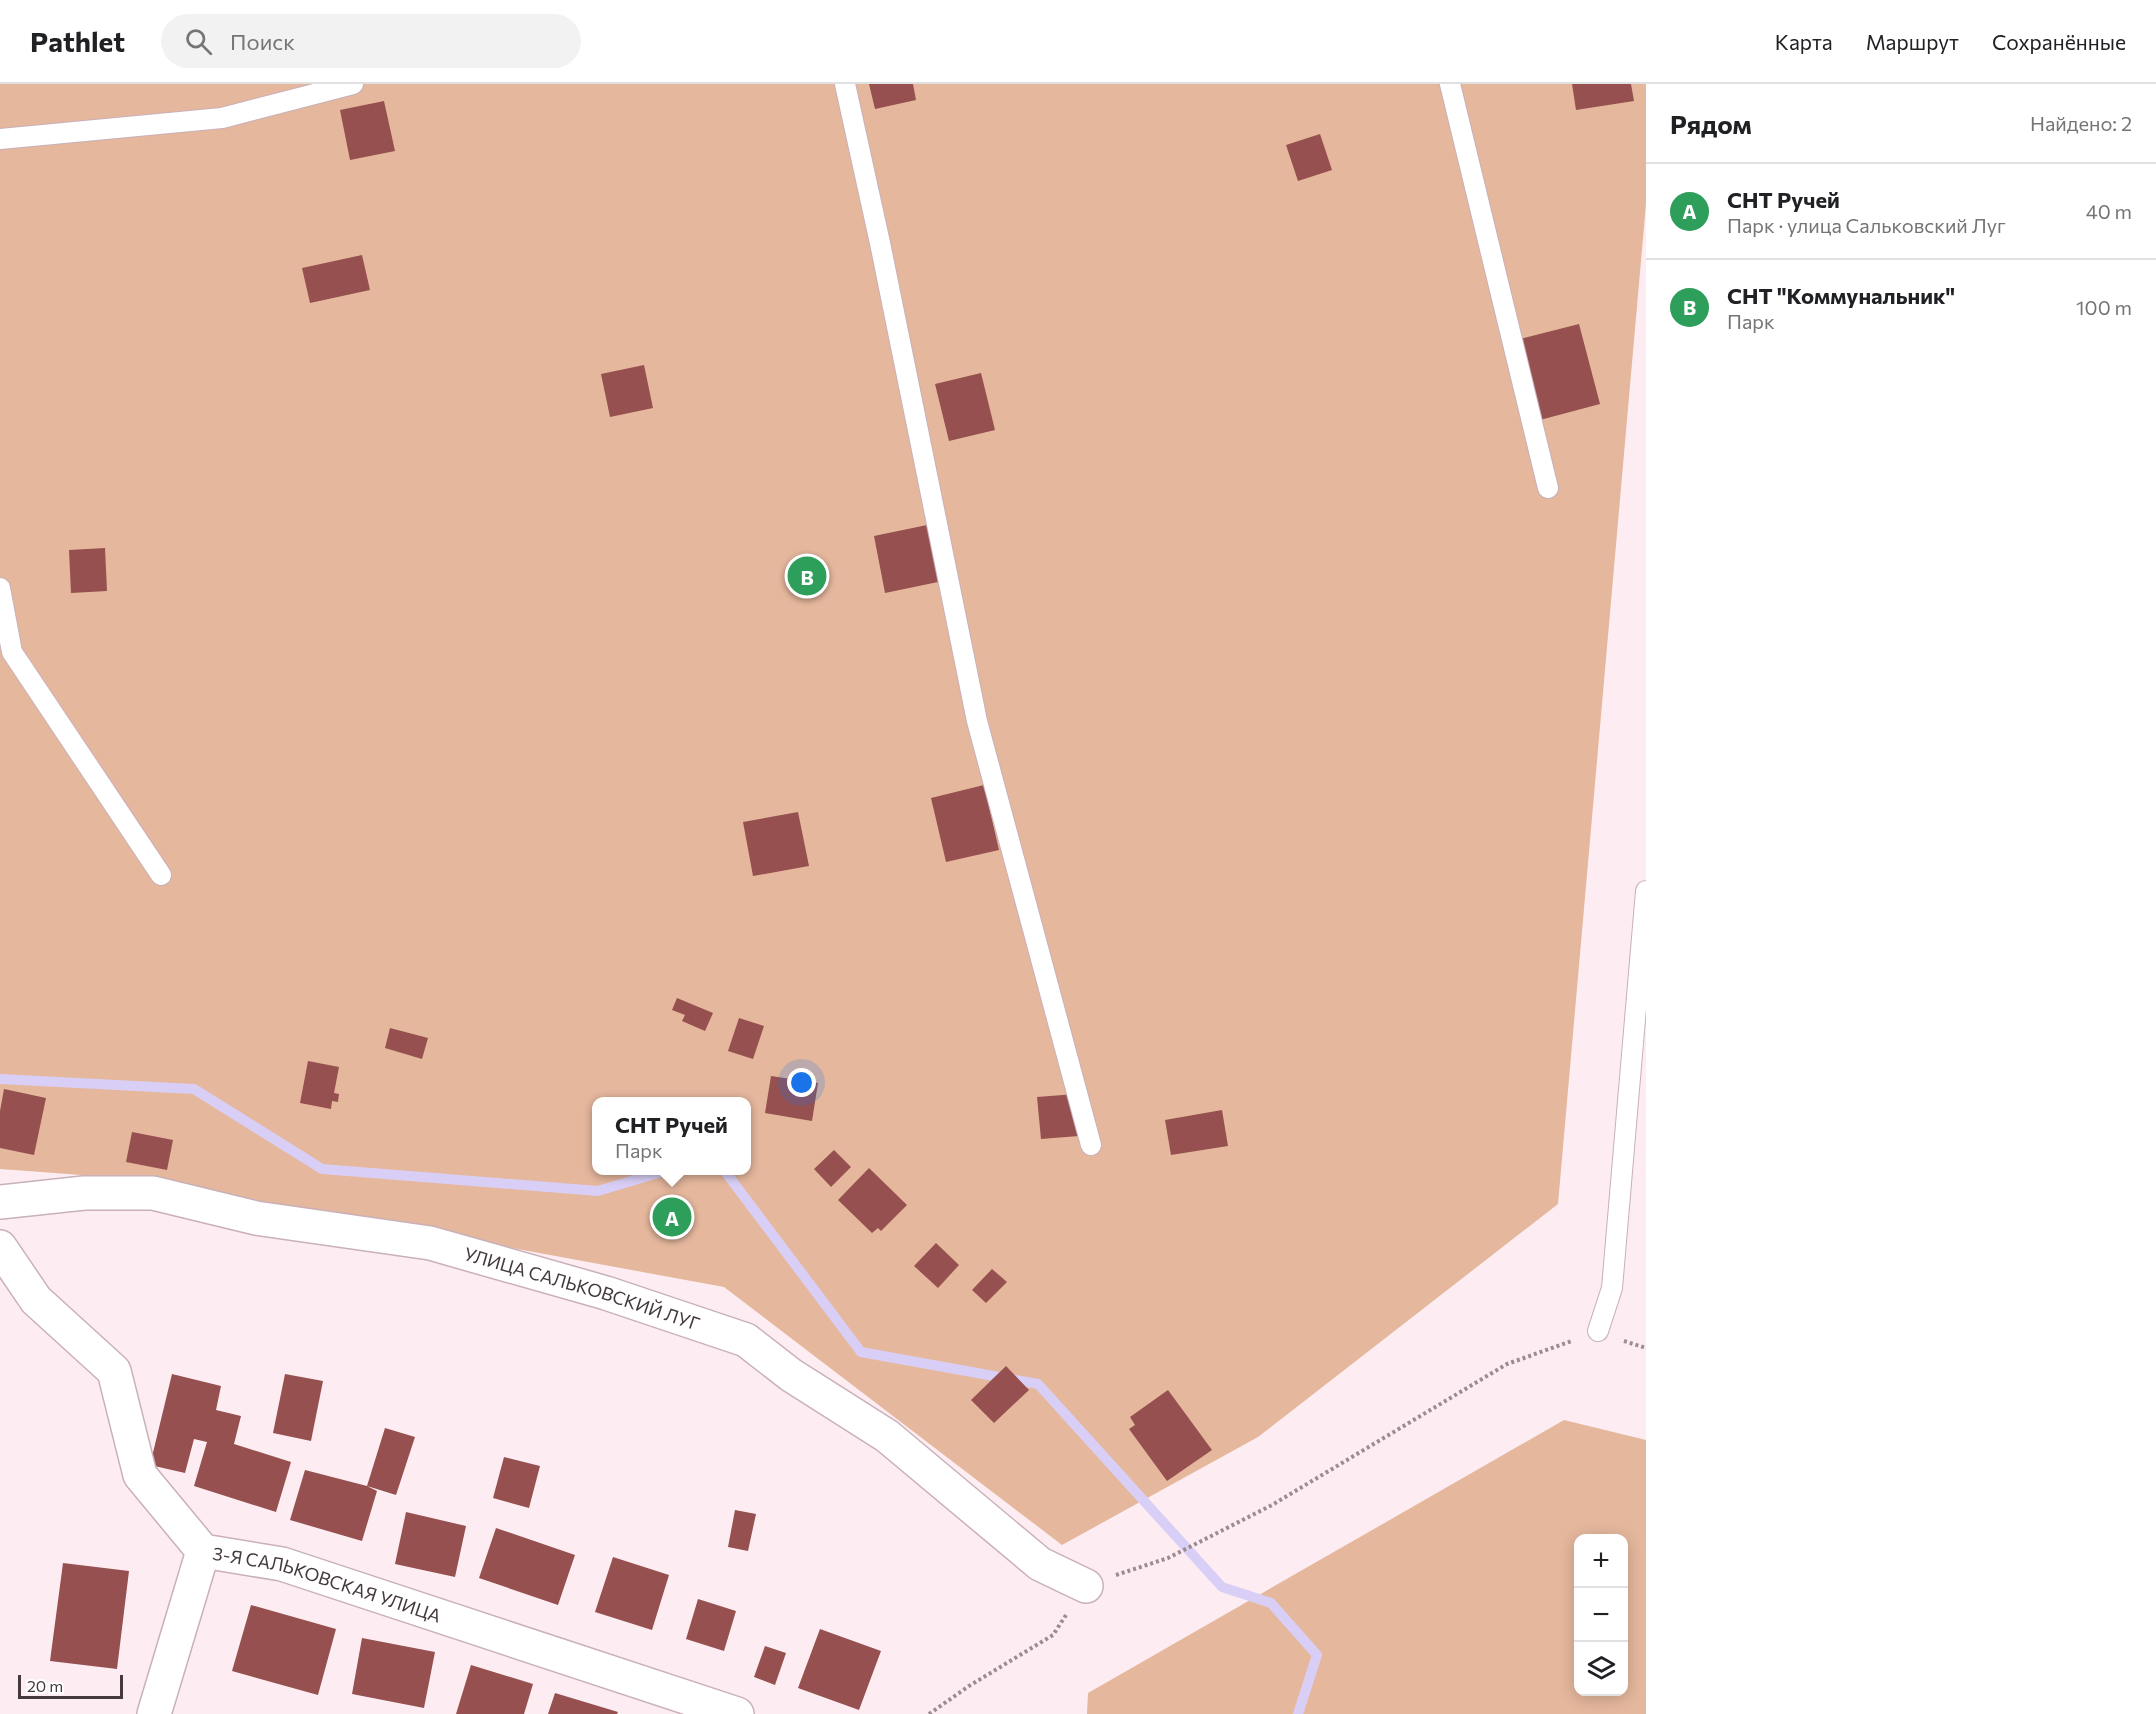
<!DOCTYPE html>
<html lang="ru">
<meta charset="utf-8">
<style>
:root{--surface:#fff;--page:#f2f2f2;--text:#202124;--muted:#757577;--line:#e0e0e0;--accent:#56902e}
body{margin:0;font-family:Commissioner,sans-serif;background:var(--page);color:var(--text)}
.controls{position:absolute;right:18px;bottom:18px;display:grid;overflow:hidden;border-radius:12px;box-shadow:0 3px 15px #0003}
.controls button{width:54px;height:54px;display:grid;place-items:center;padding:0;border:0;border-bottom:2px solid var(--line);background:var(--surface);color:var(--text);font:30px sans-serif}
.scale{position:absolute;left:18px;bottom:15px;width:105px;box-sizing:border-box;padding-left:6px;border:3px solid #44393d;border-top:0;font-size:16px;line-height:21px;white-space:nowrap;color:#44393d;-webkit-text-stroke:4px #fff;paint-order:stroke}
.you{position:absolute;left:802px;top:999px;width:21px;height:21px;margin:-15px;border:4px solid #fff;border-radius:50%;background:#1a73e8;box-shadow:0 0 0 9px #1a73e833}
.badge{display:grid;place-items:center;width:39px;height:39px;border-radius:50%;background:var(--accent);color:#fff;font-size:20px;font-weight:700}
.pin{position:absolute;translate:-50% -50%;border:3px solid #fff;box-shadow:0 2px 6px #0006}
.popup{position:absolute;left:592px;top:1013px;width:159px;height:78px;box-sizing:border-box;display:grid;place-content:center;border-radius:12px;background:var(--surface);filter:drop-shadow(0 2px 4px #0005);font-size:20px;white-space:nowrap;color:var(--muted)}
.popup b{font-size:22px;color:var(--text)}
.popup::after{content:'';position:absolute;left:50%;top:100%;margin-left:-12px;border:12px solid transparent;border-top-color:var(--surface)}
.list{margin:0;padding:0;list-style:none}
h2{display:flex;justify-content:space-between;align-items:center;height:78px;margin:0;padding:0 24px;font-size:26px}
h2 small{font-size:20px;font-weight:400;color:var(--muted)}
.list li{display:grid;grid-template-columns:39px 1fr auto;gap:18px;align-items:center;box-sizing:border-box;height:96px;padding:0 24px;border-top:2px solid var(--line)}
.list b{display:block;font-size:22px;white-space:nowrap}
.list p{margin:0;font-size:20px;white-space:nowrap;color:var(--muted)}
.list em{font-size:20px;font-style:normal;color:var(--muted)}
.icon{flex:none;width:33px;height:33px;fill:none;stroke:currentColor;stroke-width:2;stroke-linecap:round;stroke-linejoin:round}
.map{position:relative;flex:none;width:1646px;height:1630px;overflow:hidden}
header{display:flex;align-items:center;gap:36px;box-sizing:border-box;height:84px;padding:0 30px;background:var(--surface);border-bottom:2px solid var(--line)}
header strong{font-size:28px}
nav{display:flex;gap:33px;margin-inline-start:auto;font-size:21px}
.search{width:420px;height:54px;background:var(--page);display:flex;align-items:center;gap:15px;box-sizing:border-box;padding:0 21px;border-radius:33px;color:var(--muted);font-size:22px}
main{display:flex}
aside{flex:1;background:var(--surface)}
.map>svg:first-child{display:block}
.green{fill:#e5b79d;fill-rule:evenodd}
.lines{fill:none;stroke-linecap:round;stroke-linejoin:round}
.stream{stroke:#d9cff6;stroke-width:10}
.building{fill:#95504f}
.lane-casing{stroke:#c9b0b9;stroke-width:22}
.street-casing{stroke:#c9b0b9;stroke-width:36}
.path{stroke:#9a8d91;stroke-width:4;stroke-dasharray:3 3;stroke-linecap:butt}
.lane{stroke:#fff;stroke-width:20}
.street{stroke:#fff;stroke-width:33}
.labels{text-anchor:middle;dominant-baseline:central;stroke-width:6;stroke-linejoin:round;paint-order:stroke}
.street-label{font-size:18px;fill:#44393d;stroke:#fff}
</style>
<header>
<strong>Pathlet</strong>
<div class="search"><svg class="icon" aria-label="search" viewBox="0 0 24 24"><circle cx="10" cy="10" r="6"/><path d="M15 15l6 6"/></svg>Поиск</div>
<nav><a>Карта</a><a>Маршрут</a><a>Сохранённые</a></nav>
</header>
<main>
<div class="map">
<svg width="1646" height="1630" viewBox="0 0 1646 1630">
<rect width="100%" height="100%" fill="#fdedf2"/>
<!-- green -->
<path class="green" d="M 0,0 L 1646,0 L 1646,120 L 1558,1120 L 1258,1353 L 1062,1461 L 724,1203 L 136,1095 L 0,1085 ZM 597,1018 L 747,1018 L 747,1086 L 597,1086 Z
M 1564,1336 L 1646,1356 L 1646,1630 L 1087,1630 L 1088,1609 ZM 1624,1454 L 1624,1608 L 1578,1608 L 1578,1454 Z"/>
<g class="lines">
<!-- stream -->
<path class="stream" d="M 0,995 L 194,1005 L 322,1085 L 598,1107 L 668,1086
M 724,1086 L 861,1268 L 1038,1300 L 1222,1503 L 1271,1519 L 1317,1571 L 1298,1630"/>
</g>
<!-- building -->
<path class="building" d="M 869,0 L 913,0 L 916,16 L 875,25 Z
M 1572,0 L 1631,0 L 1634,17 L 1576,26 Z
M 384,17 L 395,67 L 350,76 L 340,26 Z
M 1320,50 L 1332,86 L 1298,97 L 1286,61 Z
M 362,171 L 370,206 L 310,219 L 302,184 Z
M 1579,240 L 1600,320 L 1540,336 L 1520,255 Z
M 644,281 L 653,324 L 610,333 L 601,290 Z
M 981,289 L 995,346 L 949,357 L 935,300 Z
M 927,441 L 938,498 L 885,509 L 874,452 Z
M 105,464 L 107,507 L 71,509 L 69,466 Z
M 984,701 L 999,766 L 946,778 L 931,714 Z
M 798,728 L 809,782 L 753,792 L 743,738 Z
M 677,914 L 713,929 L 705,947 L 682,937 L 685,931 L 672,926 Z
M 739,934 L 764,942 L 753,975 L 728,967 Z
M 390,944 L 428,954 L 422,975 L 385,964 Z
M 308,977 L 339,983 L 334,1009 L 339,1010 L 338,1018 L 332,1017 L 331,1025 L 300,1019 Z
M 771,992 L 818,999 L 812,1037 L 765,1029 Z
M 4,1005 L 46,1014 L 34,1071 L 0,1064 L 0,1027 Z
M 1076,1010 L 1079,1052 L 1041,1055 L 1037,1013 Z
M 1222,1026 L 1228,1062 L 1171,1071 L 1165,1036 Z
M 132,1048 L 173,1056 L 167,1086 L 126,1078 Z
M 834,1066 L 851,1083 L 831,1103 L 814,1085 Z
M 869,1084 L 907,1121 L 881,1147 L 878,1144 L 872,1149 L 838,1116 Z
M 936,1159 L 959,1181 L 938,1204 L 914,1182 Z
M 992,1185 L 1007,1198 L 986,1219 L 972,1206 Z
M 1006,1282 L 1029,1306 L 994,1339 L 971,1316 Z
M 172,1290 L 221,1302 L 216,1326 L 241,1332 L 234,1360 L 291,1378 L 276,1428 L 194,1402 L 207,1358 L 194,1355 L 185,1389 L 150,1381 Z
M 285,1290 L 323,1297 L 311,1357 L 273,1349 Z
M 1168,1306 L 1212,1366 L 1167,1397 L 1129,1345 L 1135,1341 L 1130,1333 Z
M 385,1344 L 415,1353 L 396,1411 L 367,1402 L 377,1407 L 362,1457 L 290,1436 L 305,1386 L 367,1402 Z
M 504,1373 L 540,1382 L 529,1424 L 493,1414 Z
M 735,1426 L 756,1430 L 748,1467 L 728,1463 Z
M 406,1428 L 466,1442 L 455,1493 L 395,1480 Z
M 496,1444 L 575,1471 L 558,1521 L 479,1494 Z
M 613,1473 L 669,1491 L 652,1546 L 595,1528 Z
M 63,1479 L 129,1487 L 117,1585 L 50,1577 Z
M 698,1515 L 736,1527 L 724,1567 L 686,1555 Z
M 251,1521 L 336,1545 L 318,1611 L 232,1587 Z
M 820,1545 L 881,1567 L 859,1626 L 798,1604 Z
M 362,1554 L 435,1568 L 424,1624 L 352,1610 Z
M 765,1562 L 786,1569 L 775,1601 L 754,1593 Z
M 471,1581 L 533,1600 L 524,1630 L 456,1630 Z
M 555,1609 L 618,1628 L 617,1630 L 548,1630 Z"/>
<g class="lines">
<defs>
<path id="lane" d="M 845,0 L 880,159 L 977,637 L 1091,1061
M 1450,0 L 1548,404
M 0,55 L 222,34 L 353,0
M 0,504 L 12,568 L 161,791
M 1598,1247 L 1612,1204 L 1646,807"/>
<g id="street">
<path id="s1" d="M 0,1118 L 84,1109 L 153,1109 L 256,1134 L 430,1159 L 606,1209 L 746,1256 L 791,1291 L 887,1352 L 1040,1480 L 1086,1502"/>
<path id="s2" d="M 0,1163 L 36,1216 L 114,1287 L 140,1391 L 203,1467 L 282,1480 L 737,1630"/>
<path d="M 154,1630 L 203,1467"/>
</g>
</defs>
<!-- lane casing -->
<use href="#lane" class="lane-casing"/>
<!-- street casing -->
<use href="#street" class="street-casing"/>
<!-- path -->
<path class="path" d="M 1624,1257 L 1646,1264
M 1116,1491 L 1168,1474 L 1272,1421 L 1507,1280 L 1572,1257
M 929,1630 L 969,1602 L 1053,1551 L 1066,1531"/>
<!-- lane -->
<use href="#lane" class="lane"/>
<!-- street -->
<use href="#street" class="street"/>
</g>
<g class="labels">
<!-- street labels -->
<g class="street-label">
<text stroke="none"><textPath href="#s1" startOffset="594">УЛИЦА САЛЬКОВСКИЙ ЛУГ</textPath></text>
<text stroke="none"><textPath href="#s2" startOffset="504">3-Я САЛЬКОВСКАЯ УЛИЦА</textPath></text>
</g>
</g>
</svg>
<div class="controls">
<button>+</button>
<button>−</button>
<button><svg class="icon" aria-label="layers" viewBox="0 0 24 24"><path d="M12 4l9 5-9 5-9-5zM3 14l9 5 9-5"/></svg></button>
</div>
<div class="scale">20 m</div>
<div class="you"></div>
<div class="pin badge" style="left:672px;top:1133px;background:#2e9e5b">A</div>
<div class="popup"><b>СНТ Ручей</b>Парк</div>
<div class="pin badge" style="left:807px;top:492px;background:#2e9e5b">B</div>
</div>
<aside>
<h2>Рядом<small>Найдено: 2</small></h2>
<ul class="list">
<li><span class="badge" style="background:#2e9e5b">A</span><div><b>СНТ Ручей</b><p>Парк · улица Сальковский Луг</p></div><em>40 m</em></li>
<li><span class="badge" style="background:#2e9e5b">B</span><div><b>СНТ &quot;Коммунальник&quot;</b><p>Парк</p></div><em>100 m</em></li>
</ul>
</aside>
</main>
